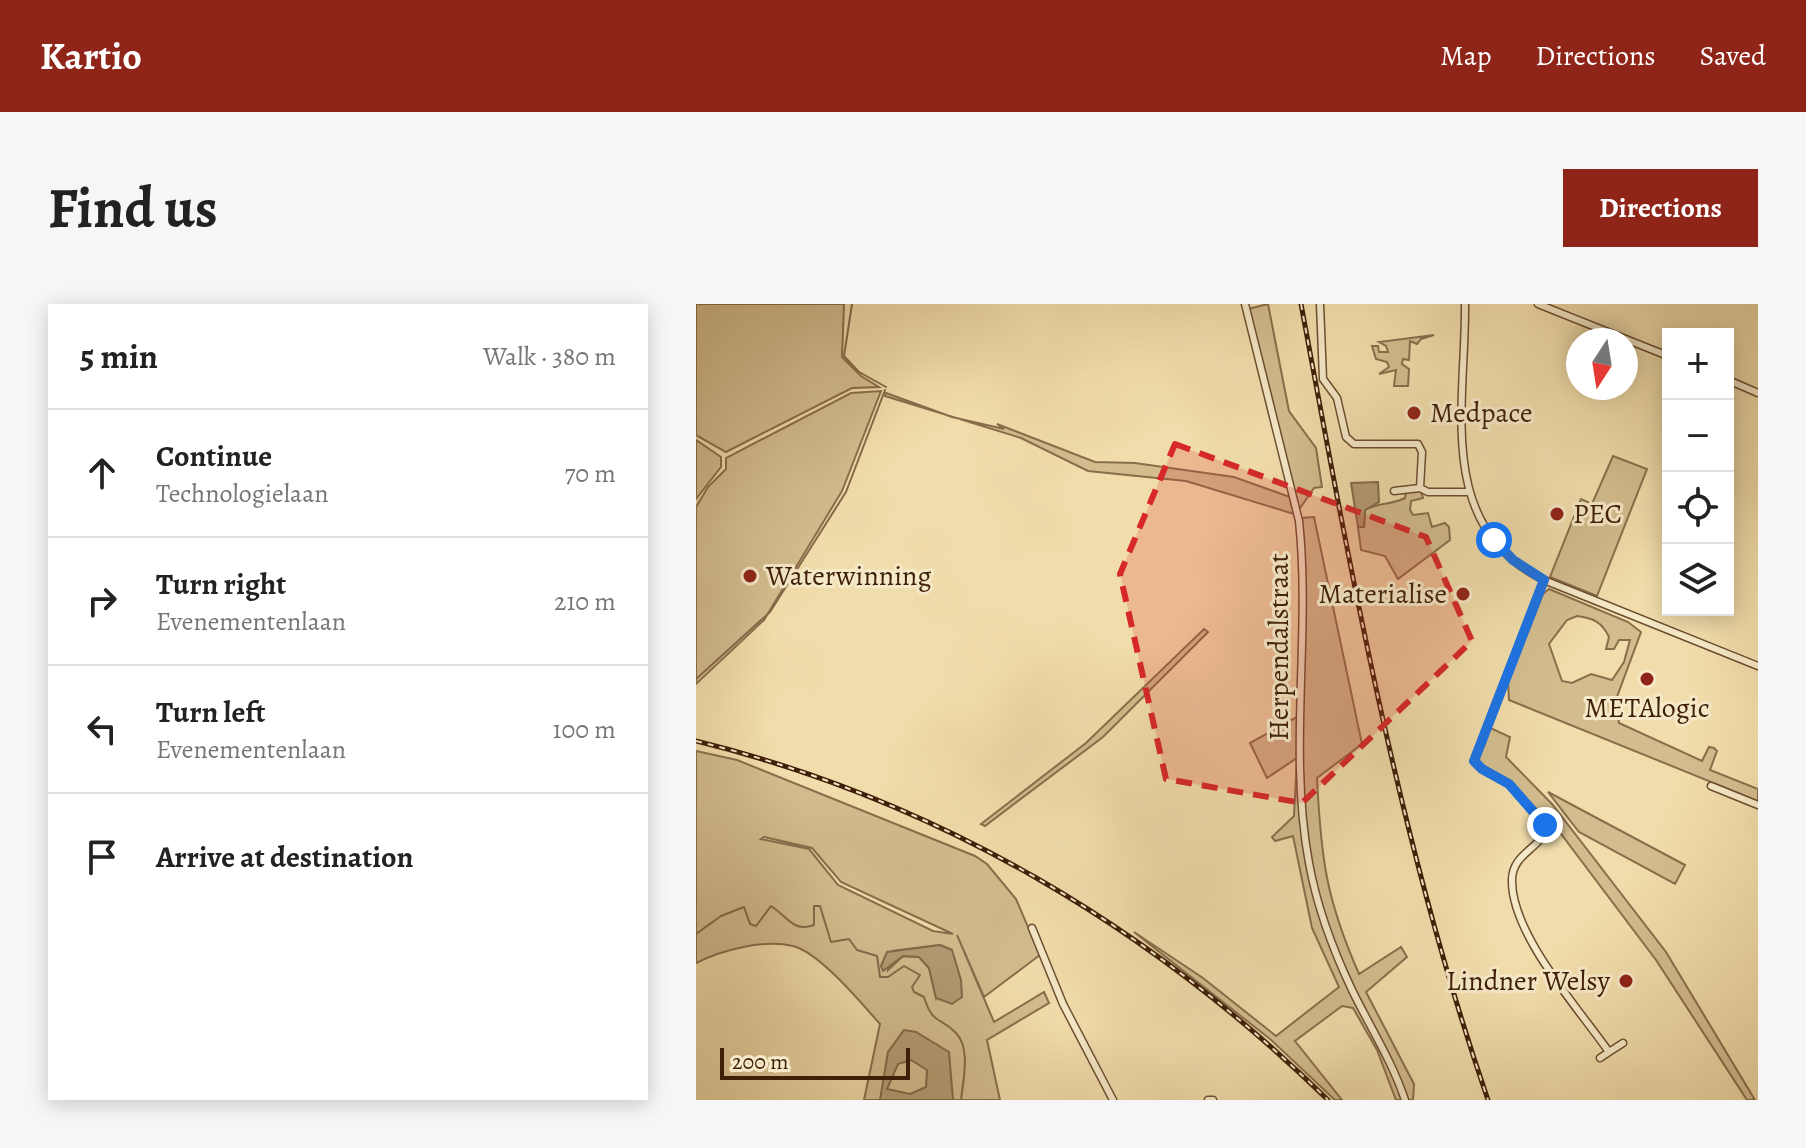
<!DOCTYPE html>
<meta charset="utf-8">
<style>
:root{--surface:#fff;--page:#f6f6f6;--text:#222;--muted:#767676;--line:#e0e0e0;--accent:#8f2418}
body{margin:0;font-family:Alegreya,serif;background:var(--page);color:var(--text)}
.controls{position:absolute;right:24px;top:24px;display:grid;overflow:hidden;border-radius:0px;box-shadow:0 4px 20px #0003}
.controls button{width:72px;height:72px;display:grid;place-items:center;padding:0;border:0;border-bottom:2px solid var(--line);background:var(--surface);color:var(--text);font:40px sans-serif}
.compass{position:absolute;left:870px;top:24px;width:72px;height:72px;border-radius:50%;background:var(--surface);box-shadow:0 4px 20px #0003;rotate:192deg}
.scale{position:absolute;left:24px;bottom:20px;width:190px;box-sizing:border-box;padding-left:8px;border:4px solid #3f1f08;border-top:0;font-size:22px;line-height:28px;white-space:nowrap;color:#3f1f08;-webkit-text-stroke:6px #f6e9c8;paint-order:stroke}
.stop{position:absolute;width:24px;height:24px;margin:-18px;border:6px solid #1a73e8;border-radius:50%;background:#fff}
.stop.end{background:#1a73e8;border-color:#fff;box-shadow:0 2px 8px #0008}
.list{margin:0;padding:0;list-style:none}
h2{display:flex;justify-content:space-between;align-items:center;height:104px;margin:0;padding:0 32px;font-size:34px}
h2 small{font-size:26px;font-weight:400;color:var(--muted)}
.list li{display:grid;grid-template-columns:52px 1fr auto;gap:24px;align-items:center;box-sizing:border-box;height:128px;padding:0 32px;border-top:2px solid var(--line)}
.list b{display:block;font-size:30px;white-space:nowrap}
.list p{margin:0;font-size:26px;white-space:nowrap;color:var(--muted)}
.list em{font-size:26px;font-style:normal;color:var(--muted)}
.icon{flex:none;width:44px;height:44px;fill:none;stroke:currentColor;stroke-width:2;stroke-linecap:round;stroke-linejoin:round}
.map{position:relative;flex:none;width:1062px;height:796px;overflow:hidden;border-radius:0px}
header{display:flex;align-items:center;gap:48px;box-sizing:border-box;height:112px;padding:0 40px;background:var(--accent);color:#fff}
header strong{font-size:38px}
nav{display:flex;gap:44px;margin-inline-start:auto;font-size:28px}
.intro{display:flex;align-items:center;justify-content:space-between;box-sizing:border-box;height:192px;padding:0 48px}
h1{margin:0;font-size:56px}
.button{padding:20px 36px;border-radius:0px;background:var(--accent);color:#fff;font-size:28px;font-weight:700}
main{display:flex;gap:48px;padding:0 48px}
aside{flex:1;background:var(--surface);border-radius:0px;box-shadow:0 4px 20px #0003}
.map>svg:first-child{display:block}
.green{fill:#d3bd8f;stroke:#896e4c;stroke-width:2;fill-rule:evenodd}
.water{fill:#b49c74;stroke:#856a49;stroke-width:2;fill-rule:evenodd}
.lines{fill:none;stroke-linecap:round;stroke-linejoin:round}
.stream{stroke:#856a49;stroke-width:2}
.minor-casing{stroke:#6c4e31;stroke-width:9}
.minor{stroke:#f6e9c8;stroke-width:6}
.rail-casing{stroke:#3f1f08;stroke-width:5}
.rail{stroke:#f6e9c8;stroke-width:2;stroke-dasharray:6;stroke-linecap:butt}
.route{stroke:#1a73e8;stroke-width:10}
.marked{fill:#d62828;fill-opacity:0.2;stroke:#d62828;stroke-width:6;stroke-dasharray:16 10;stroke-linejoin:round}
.poi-dot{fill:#8f2418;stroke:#f6e9c8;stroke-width:3}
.labels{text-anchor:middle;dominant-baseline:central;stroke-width:6;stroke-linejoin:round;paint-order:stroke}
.poi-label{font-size:28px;fill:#3f1f08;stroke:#f6e9c8;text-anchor:start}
.street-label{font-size:28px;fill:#3f1f08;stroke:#f6e9c8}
</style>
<header>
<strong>Kartio</strong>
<nav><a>Map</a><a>Directions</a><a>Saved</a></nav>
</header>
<div class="intro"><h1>Find us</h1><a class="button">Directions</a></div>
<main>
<aside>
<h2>5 min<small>Walk · 380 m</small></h2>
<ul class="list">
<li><svg class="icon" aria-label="ahead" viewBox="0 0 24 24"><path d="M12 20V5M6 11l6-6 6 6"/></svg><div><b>Continue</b><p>Technologielaan</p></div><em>70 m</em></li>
<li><svg class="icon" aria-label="right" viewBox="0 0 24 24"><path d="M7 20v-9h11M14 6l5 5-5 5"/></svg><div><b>Turn right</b><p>Evenementenlaan</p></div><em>210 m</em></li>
<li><svg class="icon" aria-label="left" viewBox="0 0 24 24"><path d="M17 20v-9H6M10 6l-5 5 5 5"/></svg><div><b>Turn left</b><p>Evenementenlaan</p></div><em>100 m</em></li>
<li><svg class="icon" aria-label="arrive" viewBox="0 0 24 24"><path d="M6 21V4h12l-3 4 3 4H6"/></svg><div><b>Arrive at destination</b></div></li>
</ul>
</aside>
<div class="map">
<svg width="1062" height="796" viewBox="0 0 1062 796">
<rect width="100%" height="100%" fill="#f1ddab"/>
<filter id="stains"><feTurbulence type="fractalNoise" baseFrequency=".0025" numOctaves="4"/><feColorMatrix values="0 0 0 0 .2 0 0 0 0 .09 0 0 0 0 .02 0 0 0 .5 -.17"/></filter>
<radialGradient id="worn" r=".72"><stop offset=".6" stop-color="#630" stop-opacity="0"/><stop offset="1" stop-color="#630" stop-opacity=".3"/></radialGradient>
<!-- green -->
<path class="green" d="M 0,0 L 148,0 L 146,53 L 165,72 L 183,83 L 156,84 L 30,148 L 0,131 Z
M 572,0 L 593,107 L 620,144 L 626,183 L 618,184 L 602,207 L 552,5 Z
M 738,31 L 725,35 L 721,40 L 714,37 L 713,56 L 707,55 L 706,60 L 713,65 L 712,82 L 698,82 L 700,66 L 683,70 L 693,63 L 691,58 L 680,55 L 676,42 L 682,42 L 683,48 L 692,48 L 690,42 L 683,38 Z
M 185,87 L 146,187 L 68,316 L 0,380 L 0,203 L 12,183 L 30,165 L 30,154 L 155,89 Z
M 190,89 L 256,113 L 308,125 L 301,120 L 399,158 L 439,159 L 538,173 L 594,193 L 598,210 L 490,177 L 392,167 L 325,134 L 189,92 Z
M 0,136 L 25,153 L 25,163 L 0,195 Z
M 917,152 L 951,165 L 901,292 L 854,273 L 885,195 L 896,200 Z
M 724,184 L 727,194 L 715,197 L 714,206 L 717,211 L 732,209 L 736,223 L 749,219 L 753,223 L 754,236 L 702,275 L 689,252 L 665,246 L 662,223 L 668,223 L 669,206 C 683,198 696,201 709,194 L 710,187 Z
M 618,213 L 666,440 L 621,474 C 625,555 630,595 663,670 L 705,643 L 711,653 L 670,688 L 718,780 L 717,796 L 700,796 L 681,746 L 657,704 L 646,702 L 599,737 L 646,796 L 639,796 L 574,735 L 438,628 L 507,674 L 580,732 L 643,683 L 616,624 L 597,532 L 579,537 L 576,533 L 598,512 L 601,454 L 571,474 L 554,439 L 601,413 L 606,398 L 605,214 Z
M 853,285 L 932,318 L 945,328 L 915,409 L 922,413 L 923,419 L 1006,457 L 1013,443 L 1018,444 L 1021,447 L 1014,466 L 1062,485 L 1062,497 L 813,396 L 812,377 L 847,290 ZM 881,312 C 897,314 906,318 913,333 L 910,345 L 918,345 L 923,336 L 934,336 L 928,358 L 916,376 L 895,370 L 876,379 L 866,377 L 853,340 L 871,316 Z
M 508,325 L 512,328 L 407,433 L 289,522 L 285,520 L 390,439 Z
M 790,422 L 814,433 L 810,453 L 856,500 L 970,648 L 1059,796 L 1051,796 L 960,656 L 856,518 C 839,507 828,490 812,479 C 797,468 787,469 779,451 Z
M 0,447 L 41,456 L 279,552 L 291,560 L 320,595 L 344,651 L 288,693 L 261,631 L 298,718 L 348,688 L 353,699 L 291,736 L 304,796 L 168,796 L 184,720 C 165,699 124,649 97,642 C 68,635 26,646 0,659 ZM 68,533 L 116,544 L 145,578 L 257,630 L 237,627 L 142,581 L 113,545 L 65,535 ZM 244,641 L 256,646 L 240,694 L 233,664 L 223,653 L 207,652 L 192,666 L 196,647 Z
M 852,488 L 989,561 L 979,580 L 883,528 Z"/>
<!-- water -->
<path class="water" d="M 682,178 L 683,198 L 669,206 L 668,223 L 662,223 L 655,179 Z
M 244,641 L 256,646 L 265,676 L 266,693 L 256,700 L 240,694 L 233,664 L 223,653 L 207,652 L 187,667 L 185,662 L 191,648 Z
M 208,726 L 220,728 L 253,748 L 257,796 L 184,796 L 192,748 ZM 215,756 L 231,766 L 230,783 L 214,790 L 191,785 L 202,760 Z"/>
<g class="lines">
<!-- stream -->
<path class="stream" d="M 156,0 L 148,52 L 163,68 L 190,83
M 0,375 L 74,308 L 150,188 L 189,86
M 0,630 L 25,612 L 48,603 L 54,620 L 60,622 L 75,602 C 91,612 97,629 118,621 L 118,602 L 124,602 L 135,638 L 153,635 L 161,646 L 181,652 L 184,673 L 192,673 L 208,662 L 224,671 L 216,683 L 218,688 L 228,693 C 237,722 244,712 260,729 C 275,744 267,777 265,796"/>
<defs>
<path id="minor" d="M 549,0 L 603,217 C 615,330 592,447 613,559 C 621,603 637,646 656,686 C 674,723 696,757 709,796
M 624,0 L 627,75 L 641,94 L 650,133 L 658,140 L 722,140 L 726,148 L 724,184
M 769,0 C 770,100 738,222 848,276 L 1062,362
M 842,0 L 972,52
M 1032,76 L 1062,89
M 698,187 L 724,184 L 732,188 L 772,188
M 848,276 L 778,457 L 786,465 L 813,480 L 849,521 C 851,543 816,547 816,576 C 815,630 883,705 913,748 L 904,754
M 1015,482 L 1062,501
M 336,624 L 367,700 L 417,796
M 913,748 L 927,739
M 512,796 L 517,796"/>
</defs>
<!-- minor casing -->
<use href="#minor" class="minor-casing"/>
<!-- minor -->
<use href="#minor" class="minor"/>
<defs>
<path id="rail" d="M 605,0 C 655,269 703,537 792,796
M 0,437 C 241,496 455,623 632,796"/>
</defs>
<!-- rail casing -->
<use href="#rail" class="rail-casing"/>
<!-- rail -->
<use href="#rail" class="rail"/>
</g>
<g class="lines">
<!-- route -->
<path class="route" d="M 798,236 L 817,256 L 848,276 L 778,457 L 786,465 L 813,480 L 849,521"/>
</g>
<!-- marked area -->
<path class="marked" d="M 479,140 L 730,233 L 776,337 L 606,499 L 470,475 L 424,270 Z"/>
<!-- markers -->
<g class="poi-dot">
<circle cx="718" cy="109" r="8"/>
<circle cx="861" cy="210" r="8"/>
<circle cx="54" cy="272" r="8"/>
<circle cx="767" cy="290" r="8"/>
<circle cx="951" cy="375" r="8"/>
<circle cx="930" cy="677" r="8"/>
</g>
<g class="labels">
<!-- poi labels -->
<g class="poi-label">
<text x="734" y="109">Medpace</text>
<text x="877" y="210">PEC</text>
<text x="70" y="272">Waterwinning</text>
<text x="751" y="290" text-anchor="end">Materialise</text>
<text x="951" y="404" text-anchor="middle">METAlogic</text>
<text x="914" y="677" text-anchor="end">Lindner Welsy</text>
</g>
<!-- street labels -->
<g class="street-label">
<text transform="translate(583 343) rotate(-90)">Herpendalstraat</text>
</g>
</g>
<rect width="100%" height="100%" filter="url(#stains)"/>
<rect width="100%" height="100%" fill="url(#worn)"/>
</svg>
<div class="controls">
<button>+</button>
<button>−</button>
<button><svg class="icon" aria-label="locate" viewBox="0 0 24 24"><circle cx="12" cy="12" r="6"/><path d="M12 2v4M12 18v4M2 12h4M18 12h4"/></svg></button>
<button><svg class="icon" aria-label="layers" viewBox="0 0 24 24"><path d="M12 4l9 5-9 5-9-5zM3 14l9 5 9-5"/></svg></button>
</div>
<svg class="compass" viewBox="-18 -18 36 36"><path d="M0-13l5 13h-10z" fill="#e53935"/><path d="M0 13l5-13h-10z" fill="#767676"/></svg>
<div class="scale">200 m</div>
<div class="stop" style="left:798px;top:236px"></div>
<div class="stop end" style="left:849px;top:521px"></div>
</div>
</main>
